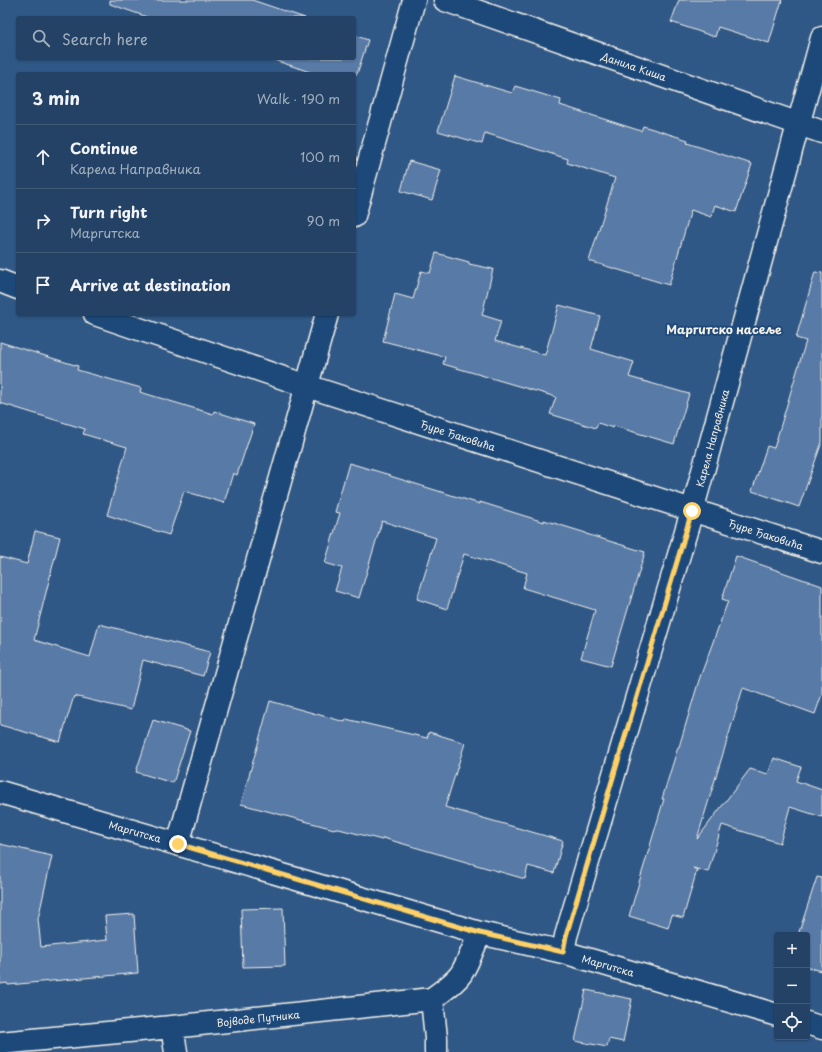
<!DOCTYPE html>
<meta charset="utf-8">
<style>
:root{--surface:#244265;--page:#2c496b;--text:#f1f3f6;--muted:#a3b0bf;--line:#415b79}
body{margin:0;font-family:"Playpen Sans",sans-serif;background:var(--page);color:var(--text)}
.controls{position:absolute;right:12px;bottom:12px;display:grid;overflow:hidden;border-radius:4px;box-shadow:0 1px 3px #0004}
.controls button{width:36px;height:36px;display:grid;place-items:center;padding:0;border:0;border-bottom:1px solid var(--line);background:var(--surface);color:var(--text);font:20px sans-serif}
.stop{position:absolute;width:12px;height:12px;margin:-9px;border:3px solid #ffd166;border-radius:50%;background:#fff}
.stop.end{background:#ffd166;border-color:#fff;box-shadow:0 1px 4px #0008}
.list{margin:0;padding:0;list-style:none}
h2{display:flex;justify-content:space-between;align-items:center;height:52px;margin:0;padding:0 16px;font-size:17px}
h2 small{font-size:13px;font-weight:400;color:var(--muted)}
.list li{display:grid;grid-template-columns:26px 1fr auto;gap:12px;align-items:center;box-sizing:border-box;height:64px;padding:0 16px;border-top:1px solid var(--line)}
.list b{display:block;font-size:15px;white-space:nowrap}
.list p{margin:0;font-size:13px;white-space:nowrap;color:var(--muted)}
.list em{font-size:13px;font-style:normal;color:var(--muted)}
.icon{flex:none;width:22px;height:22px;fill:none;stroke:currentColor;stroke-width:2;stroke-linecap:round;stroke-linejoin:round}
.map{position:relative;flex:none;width:822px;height:1052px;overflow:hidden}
.search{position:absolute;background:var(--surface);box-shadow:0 1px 3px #0004;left:16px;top:16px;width:340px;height:44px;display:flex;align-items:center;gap:10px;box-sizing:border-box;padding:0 14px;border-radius:4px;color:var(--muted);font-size:15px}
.panel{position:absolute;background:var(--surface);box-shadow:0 1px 3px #0004;left:16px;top:72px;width:340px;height:244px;border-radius:4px}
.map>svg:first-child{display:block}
.building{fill:#597aa6;stroke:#f4f1e8}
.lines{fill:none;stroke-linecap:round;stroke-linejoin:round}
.street-casing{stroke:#f4f1e8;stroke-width:25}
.street{stroke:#1f4a7a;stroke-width:22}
.route{stroke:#ffd166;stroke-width:5}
.labels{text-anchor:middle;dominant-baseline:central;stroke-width:4;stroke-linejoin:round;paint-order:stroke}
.street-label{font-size:10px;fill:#f4f1e8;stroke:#1f4a7a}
.quarter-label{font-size:12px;font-weight:bold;fill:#f4f1e8;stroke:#1f4a7a}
</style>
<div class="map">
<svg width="822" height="1052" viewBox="0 0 822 1052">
<rect width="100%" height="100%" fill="#305887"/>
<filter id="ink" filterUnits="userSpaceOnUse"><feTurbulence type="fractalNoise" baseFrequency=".025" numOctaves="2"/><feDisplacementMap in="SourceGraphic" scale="8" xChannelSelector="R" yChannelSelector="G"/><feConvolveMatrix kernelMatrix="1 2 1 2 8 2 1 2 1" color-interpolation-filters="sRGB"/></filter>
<g filter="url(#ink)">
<!-- building -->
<path class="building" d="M 110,0 L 252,0 L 305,18 L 150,18 L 110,4 Z
M 679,0 L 782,0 L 769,43 L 718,27 L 715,37 L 671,22 Z
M 354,35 L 368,40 L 357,74 L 316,74 L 268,58 L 354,58 Z
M 455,76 L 512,93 L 515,86 L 561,100 L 560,105 L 641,131 L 643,126 L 688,140 L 687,143 L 752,164 L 736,212 L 715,205 L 711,217 L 691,210 L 669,285 L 589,261 L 615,178 L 567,163 L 568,159 L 485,133 L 482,144 L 438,131 Z
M 409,161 L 441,170 L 432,200 L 401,191 Z
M 436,253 L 469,262 L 469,264 L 493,269 L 482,315 L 501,321 L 495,341 L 545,355 L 559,305 L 600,316 L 591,349 L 634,362 L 629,377 L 689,394 L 674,444 L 614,426 L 613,428 L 598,423 L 596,428 L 550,414 L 556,397 L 443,364 L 445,357 L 383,341 L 395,294 L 413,299 L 421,271 L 430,273 Z
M 815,272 L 822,273 L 822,442 L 799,507 L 752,491 L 767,446 L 774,448 L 806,341 L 796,338 Z
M 0,342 L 78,366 L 77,370 L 141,388 L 140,392 L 213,414 L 214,411 L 254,424 L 237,475 L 233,473 L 224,503 L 184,491 L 169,535 L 107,515 L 127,447 L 83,434 L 85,429 L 0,403 Z
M 349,463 L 390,475 L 390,476 L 480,504 L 480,502 L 544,522 L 544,520 L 586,533 L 586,534 L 645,552 L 611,666 L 581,658 L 595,610 L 523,588 L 527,573 L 464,554 L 447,609 L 417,599 L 436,538 L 382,521 L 359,598 L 335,591 L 342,568 L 325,563 L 340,513 L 335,512 Z
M 35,531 L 60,537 L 34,640 L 90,657 L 99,624 L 210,652 L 203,676 L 143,660 L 131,710 L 74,696 L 60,742 L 0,725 L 0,557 L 27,564 Z
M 736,556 L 822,586 L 822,694 L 815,714 L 743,688 L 697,839 L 750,769 L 768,774 L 774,758 L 801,767 L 796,781 L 822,790 L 822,817 L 790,807 L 780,843 L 722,825 L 708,872 L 693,868 L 697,870 L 683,918 L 672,915 L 668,928 L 629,916 L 664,799 L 662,799 L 678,747 L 679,747 L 699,680 L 728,601 L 722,599 Z
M 270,701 L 345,722 L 346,719 L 427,738 L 429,732 L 465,743 L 445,807 L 563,841 L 554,873 L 528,866 L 525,879 L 383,838 L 382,840 L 335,828 L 334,829 L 241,804 Z
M 153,720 L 190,731 L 173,783 L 136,772 Z
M 0,844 L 52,856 L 38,919 L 41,947 L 107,940 L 105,916 L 134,914 L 138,973 L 8,985 L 7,983 L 0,984 Z
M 817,877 L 822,878 L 822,971 L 807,967 L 807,935 L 798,935 Z
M 283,908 L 285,966 L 243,967 L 241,909 Z
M 586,990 L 632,999 L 623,1042 L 609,1039 L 607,1047 L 575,1041 Z"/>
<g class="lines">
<defs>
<path id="street" d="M 445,0 L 822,132
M 354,216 L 414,0
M 0,281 L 18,288
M 95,314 L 307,386 L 822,552
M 0,792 L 480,933 L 563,952 L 777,1015
M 178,844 L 327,314
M 563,952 L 566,936 L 692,511 L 822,38
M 432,999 L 436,1038 L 436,1052
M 807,1023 L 822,1028
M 172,1027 L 176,1052
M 0,1043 L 172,1027 L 432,999 C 442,991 454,984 461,974 C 469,961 474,946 480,933"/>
</defs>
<!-- street casing -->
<use href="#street" class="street-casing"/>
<!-- street -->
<use href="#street" class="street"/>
</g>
</g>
<g class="lines" filter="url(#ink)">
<!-- route -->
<path class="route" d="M 178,844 L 480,933 L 563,952 L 566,936 L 692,511"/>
</g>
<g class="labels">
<!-- street labels -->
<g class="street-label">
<text transform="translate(634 66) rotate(19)">Данила Киша</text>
<text transform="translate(458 435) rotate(18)">Ђуре Ђаковића</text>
<text transform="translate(712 438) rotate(-75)">Карела Направника</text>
<text transform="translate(766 534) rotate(18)">Ђуре Ђаковића</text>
<text transform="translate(135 831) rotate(16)">Маргитска</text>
<text transform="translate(608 965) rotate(16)">Маргитска</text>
<text transform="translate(258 1018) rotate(-6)">Војводе Путника</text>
</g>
<!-- quarter labels -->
<g class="quarter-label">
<text x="724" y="329">Маргитско насеље</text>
</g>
</g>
</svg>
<div class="controls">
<button>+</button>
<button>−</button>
<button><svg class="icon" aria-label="locate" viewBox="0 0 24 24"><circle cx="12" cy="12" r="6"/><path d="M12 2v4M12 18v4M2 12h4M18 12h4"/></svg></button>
</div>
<div class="stop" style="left:692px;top:511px"></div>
<div class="stop end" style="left:178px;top:844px"></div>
<div class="search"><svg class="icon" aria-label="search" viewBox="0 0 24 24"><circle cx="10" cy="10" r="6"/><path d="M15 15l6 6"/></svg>Search here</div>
<section class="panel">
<h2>3 min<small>Walk · 190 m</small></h2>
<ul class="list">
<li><svg class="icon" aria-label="ahead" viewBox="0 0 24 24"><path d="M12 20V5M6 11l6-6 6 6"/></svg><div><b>Continue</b><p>Карела Направника</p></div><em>100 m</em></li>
<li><svg class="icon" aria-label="right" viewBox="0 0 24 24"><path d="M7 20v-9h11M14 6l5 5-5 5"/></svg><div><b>Turn right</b><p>Маргитска</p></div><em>90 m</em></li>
<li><svg class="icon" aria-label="arrive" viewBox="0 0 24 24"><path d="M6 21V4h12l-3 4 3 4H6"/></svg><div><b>Arrive at destination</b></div></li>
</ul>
</section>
</div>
